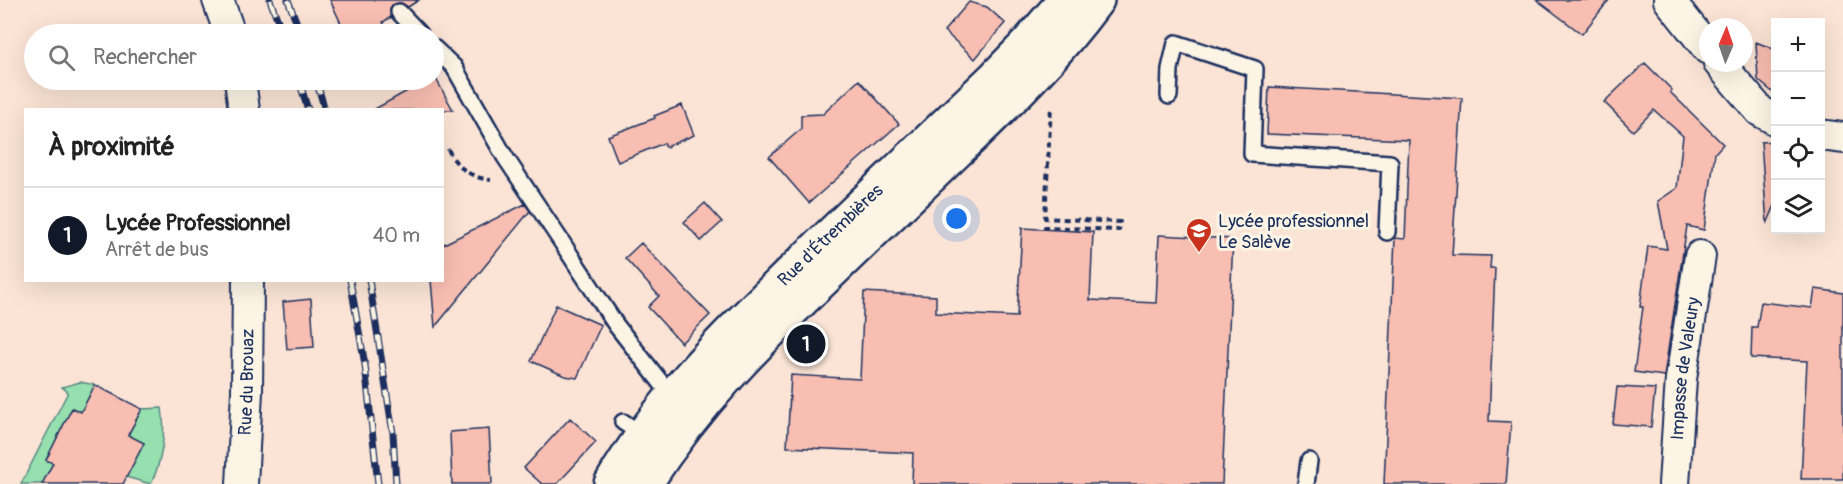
<!DOCTYPE html>
<html lang="fr">
<meta charset="utf-8">
<style>
:root{--surface:#fff;--page:#f6f6f6;--text:#222;--muted:#767676;--line:#e0e0e0;--accent:#111827}
body{margin:0;font-family:Pangolin,sans-serif;background:var(--page);color:var(--text)}
.controls{position:absolute;right:18px;top:18px;display:grid;overflow:hidden;border-radius:0px;box-shadow:0 6px 24px #0002}
.controls button{width:54px;height:54px;display:grid;place-items:center;padding:0;border:0;border-bottom:2px solid var(--line);background:var(--surface);color:var(--text);font:30px sans-serif}
.compass{position:absolute;left:1699px;top:18px;width:54px;height:54px;border-radius:50%;background:var(--surface);box-shadow:0 6px 24px #0002;rotate:2deg}
.you{position:absolute;left:957px;top:219px;width:21px;height:21px;margin:-15px;border:4px solid #fff;border-radius:50%;background:#1a73e8;box-shadow:0 0 0 9px #1a73e833}
.badge{display:grid;place-items:center;width:39px;height:39px;border-radius:50%;background:var(--accent);color:#fff;font-size:20px;font-weight:700}
.pin{position:absolute;translate:-50% -50%;border:3px solid #fff;box-shadow:0 2px 6px #0006}
.list{margin:0;padding:0;list-style:none}
h2{display:flex;justify-content:space-between;align-items:center;height:78px;margin:0;padding:0 24px;font-size:26px}
h2 small{font-size:20px;font-weight:400;color:var(--muted)}
.list li{display:grid;grid-template-columns:39px 1fr auto;gap:18px;align-items:center;box-sizing:border-box;height:96px;padding:0 24px;border-top:2px solid var(--line)}
.list b{display:block;font-size:22px;white-space:nowrap}
.list p{margin:0;font-size:20px;white-space:nowrap;color:var(--muted)}
.list em{font-size:20px;font-style:normal;color:var(--muted)}
.icon{flex:none;width:33px;height:33px;fill:none;stroke:currentColor;stroke-width:2;stroke-linecap:round;stroke-linejoin:round}
.map{position:relative;flex:none;width:1843px;height:484px;overflow:hidden}
.search{position:absolute;background:var(--surface);box-shadow:0 6px 24px #0002;left:24px;top:24px;width:420px;height:66px;display:flex;align-items:center;gap:15px;box-sizing:border-box;padding:0 21px;border-radius:33px;color:var(--muted);font-size:22px}
.panel{position:absolute;background:var(--surface);box-shadow:0 6px 24px #0002;left:24px;top:108px;width:420px;height:174px;border-radius:0px}
.map>svg:first-child{display:block}
.green{fill:#96dfae;stroke:#588786;stroke-width:1.5}
.building{fill:#f8beb1;stroke:#1b2f5e;stroke-width:1.5}
.lines{fill:none;stroke-linecap:round;stroke-linejoin:round}
.lane-casing{stroke:#1b2f5e;stroke-width:20}
.street-casing{stroke:#1b2f5e;stroke-width:34}
.secondary-casing{stroke:#1b2f5e;stroke-width:38}
.path{stroke:#1b2f5e;stroke-width:4;stroke-dasharray:6 4.5;stroke-linecap:butt}
.lane{stroke:#fcf5e5;stroke-width:15}
.street{stroke:#fcf5e5;stroke-width:30}
.secondary{stroke:#fcf5e5;stroke-width:33}
.rail-casing{stroke:#1b2f5e;stroke-width:7}
.rail{stroke:#fcf5e5;stroke-width:4.5;stroke-dasharray:14;stroke-linecap:butt}
.labels{text-anchor:middle;dominant-baseline:central;stroke-width:6;stroke-linejoin:round;paint-order:stroke}
.poi-label{font-size:18px;fill:#1b2f5e;stroke:#fcf5e5;text-anchor:start}
.street-label{font-size:18px;fill:#1b2f5e;stroke:#fcf5e5}
</style>
<div class="map">
<svg width="1843" height="484" viewBox="0 0 1843 484">
<rect width="100%" height="100%" fill="#fbe4d5"/>
<filter id="ink" filterUnits="userSpaceOnUse"><feTurbulence type="fractalNoise" baseFrequency=".0167" numOctaves="2"/><feDisplacementMap in="SourceGraphic" scale="12" xChannelSelector="R" yChannelSelector="G"/><feConvolveMatrix kernelMatrix="1 2 1 2 8 2 1 2 1" color-interpolation-filters="sRGB"/></filter>
<g filter="url(#ink)">
<!-- green -->
<path class="green" d="M 80,382 L 95,385 L 81,412 L 72,408 L 46,460 L 53,463 L 42,484 L 21,484 L 68,392 L 62,387 Z
M 162,408 C 166,434 162,460 151,484 L 126,477 L 144,443 L 128,435 L 142,409 Z"/>
<!-- building -->
<path class="building" d="M 330,0 L 419,0 L 408,7 L 401,3 L 392,5 L 390,10 L 391,17 L 383,22 L 389,34 L 346,34 Z
M 1537,0 L 1609,0 L 1582,34 Z
M 969,2 L 987,7 L 1005,23 L 975,59 L 944,31 Z
M 1756,42 L 1776,50 L 1776,95 L 1758,80 Z
M 1645,63 L 1672,90 L 1670,92 L 1723,144 L 1715,153 L 1704,230 L 1687,226 L 1664,376 L 1634,372 L 1643,307 L 1640,307 L 1648,246 L 1667,249 L 1658,201 L 1677,188 L 1683,136 L 1654,110 L 1633,131 L 1604,102 Z
M 434,75 L 453,110 L 373,110 L 427,80 L 434,80 Z
M 859,80 L 899,124 L 809,203 L 769,157 L 801,129 L 801,115 L 823,114 Z
M 1269,87 L 1462,98 L 1452,255 L 1491,256 L 1490,268 L 1495,268 L 1489,421 L 1511,422 L 1506,484 L 1384,484 L 1395,238 L 1405,239 L 1409,140 L 1267,134 Z
M 682,105 L 694,135 L 666,147 L 664,143 L 618,162 L 608,136 L 655,118 L 654,116 Z
M 1776,141 L 1776,203 L 1767,224 L 1761,142 Z
M 705,203 L 722,222 L 701,241 L 684,222 Z
M 525,204 L 530,211 L 435,327 L 431,280 L 442,280 L 442,245 Z
M 1022,228 L 1093,232 L 1090,300 L 1156,303 L 1159,235 L 1233,239 L 1222,484 L 912,484 L 913,453 L 787,447 L 791,375 L 860,379 L 864,292 L 936,296 L 936,313 L 1017,317 Z
M 641,243 L 710,315 L 681,343 L 648,307 L 659,296 L 625,258 Z
M 1815,289 L 1843,293 L 1843,479 L 1801,479 L 1807,361 L 1751,358 L 1752,327 L 1757,327 L 1761,302 L 1812,308 Z
M 311,299 L 314,347 L 287,349 L 283,302 Z
M 556,305 L 601,325 L 577,378 L 565,376 L 531,361 Z
M 95,385 L 142,409 L 128,435 L 144,443 L 123,484 L 42,484 L 53,463 L 46,460 L 72,408 L 81,412 Z
M 1617,387 L 1655,389 L 1651,427 L 1613,424 Z
M 570,418 L 596,442 L 557,484 L 542,484 L 524,468 Z
M 489,429 L 492,484 L 452,484 L 450,432 Z"/>
<g class="lines">
<defs>
<path id="lane" d="M 399,12 L 420,34
M 434,48 L 454,67 L 505,157 L 561,241 L 616,325 L 673,398
M 1169,96 L 1170,69 L 1176,43 L 1255,69 L 1252,154 L 1390,163 L 1387,232
M 623,422 L 646,437
M 1306,484 L 1309,461"/>
<g id="street">
<path d="M 218,0 L 230,34"/>
<path d="M 1669,0 L 1708,49"/>
<path d="M 1719,63 L 1760,111 L 1776,120"/>
<path d="M 240,80 L 244,110"/>
<path d="M 1820,135 L 1843,138"/>
<path id="s1" d="M 242,484 L 247,392 L 248,280"/>
<path id="s2" d="M 1674,484 L 1681,379 L 1700,256"/>
</g>
<g id="secondary">
<path id="s3" d="M 611,484 C 662,396 731,331 803,261 C 866,200 930,140 993,79 L 1028,43 L 1065,0"/>
<path d="M 645,484 C 697,403 758,342 827,276 C 870,235 912,194 955,153 C 1006,105 1056,56 1097,0"/>
</g>
</defs>
<!-- lane casing -->
<use href="#lane" class="lane-casing"/>
<!-- street casing -->
<use href="#street" class="street-casing"/>
<!-- secondary casing -->
<use href="#secondary" class="secondary-casing"/>
<!-- path -->
<path class="path" d="M 448,149 C 456,167 471,178 491,180
M 1045,230 L 1045,227 L 1119,230 L 1120,222 L 1045,218 L 1051,106"/>
<!-- lane -->
<use href="#lane" class="lane"/>
<!-- street -->
<use href="#street" class="street"/>
<!-- secondary -->
<use href="#secondary" class="secondary"/>
<defs>
<path id="rail" d="M 270,0 L 283,34
M 288,0 L 301,34
M 299,80 L 308,110
M 316,80 L 325,110
M 350,280 L 365,365 L 378,484
M 369,280 L 393,433 L 396,484"/>
</defs>
<!-- rail casing -->
<use href="#rail" class="rail-casing"/>
<!-- rail -->
<use href="#rail" class="rail"/>
</g>
</g>
<!-- icons -->
<defs>
<symbol id="school-pin" viewBox="-11 -11 22 30"><path d="M0 17L-7.5 6A9.5 9.5 0 1 1 7.5 6Z" fill="#c8321e" stroke="#fcf5e5"/><path d="M0-5L7-2L0 1L-7-2ZM-4 1L0 2.5L4 1V4Q0 6-4 4Z" fill="#fff"/></symbol>
</defs>
<g fill-rule="evenodd">
<use href="#school-pin" x="1184" y="216" width="30" height="40"/>
</g>
<g class="labels">
<!-- poi labels -->
<g class="poi-label">
<text x="1218" y="221">Lycée professionnel<tspan x="1218" dy="21">Le Salève</tspan></text>
</g>
<!-- street labels -->
<g class="street-label">
<text stroke="none"><textPath href="#s3" startOffset="333">Rue d'Étrembières</textPath></text>
<text stroke="none"><textPath href="#s2" startOffset="116">Impasse de Valeury</textPath></text>
<text stroke="none"><textPath href="#s1" startOffset="102">Rue du Brouaz</textPath></text>
</g>
</g>
</svg>
<div class="controls">
<button>+</button>
<button>−</button>
<button><svg class="icon" aria-label="locate" viewBox="0 0 24 24"><circle cx="12" cy="12" r="6"/><path d="M12 2v4M12 18v4M2 12h4M18 12h4"/></svg></button>
<button><svg class="icon" aria-label="layers" viewBox="0 0 24 24"><path d="M12 4l9 5-9 5-9-5zM3 14l9 5 9-5"/></svg></button>
</div>
<svg class="compass" viewBox="-18 -18 36 36"><path d="M0-13l5 13h-10z" fill="#e53935"/><path d="M0 13l5-13h-10z" fill="#767676"/></svg>
<div class="you"></div>
<div class="pin badge" style="left:806px;top:344px">1</div>
<div class="search"><svg class="icon" aria-label="search" viewBox="0 0 24 24"><circle cx="10" cy="10" r="6"/><path d="M15 15l6 6"/></svg>Rechercher</div>
<section class="panel">
<h2>À proximité<small></small></h2>
<ul class="list">
<li><span class="badge">1</span><div><b>Lycée Professionnel</b><p>Arrêt de bus</p></div><em>40 m</em></li>
</ul>
</section>
</div>
